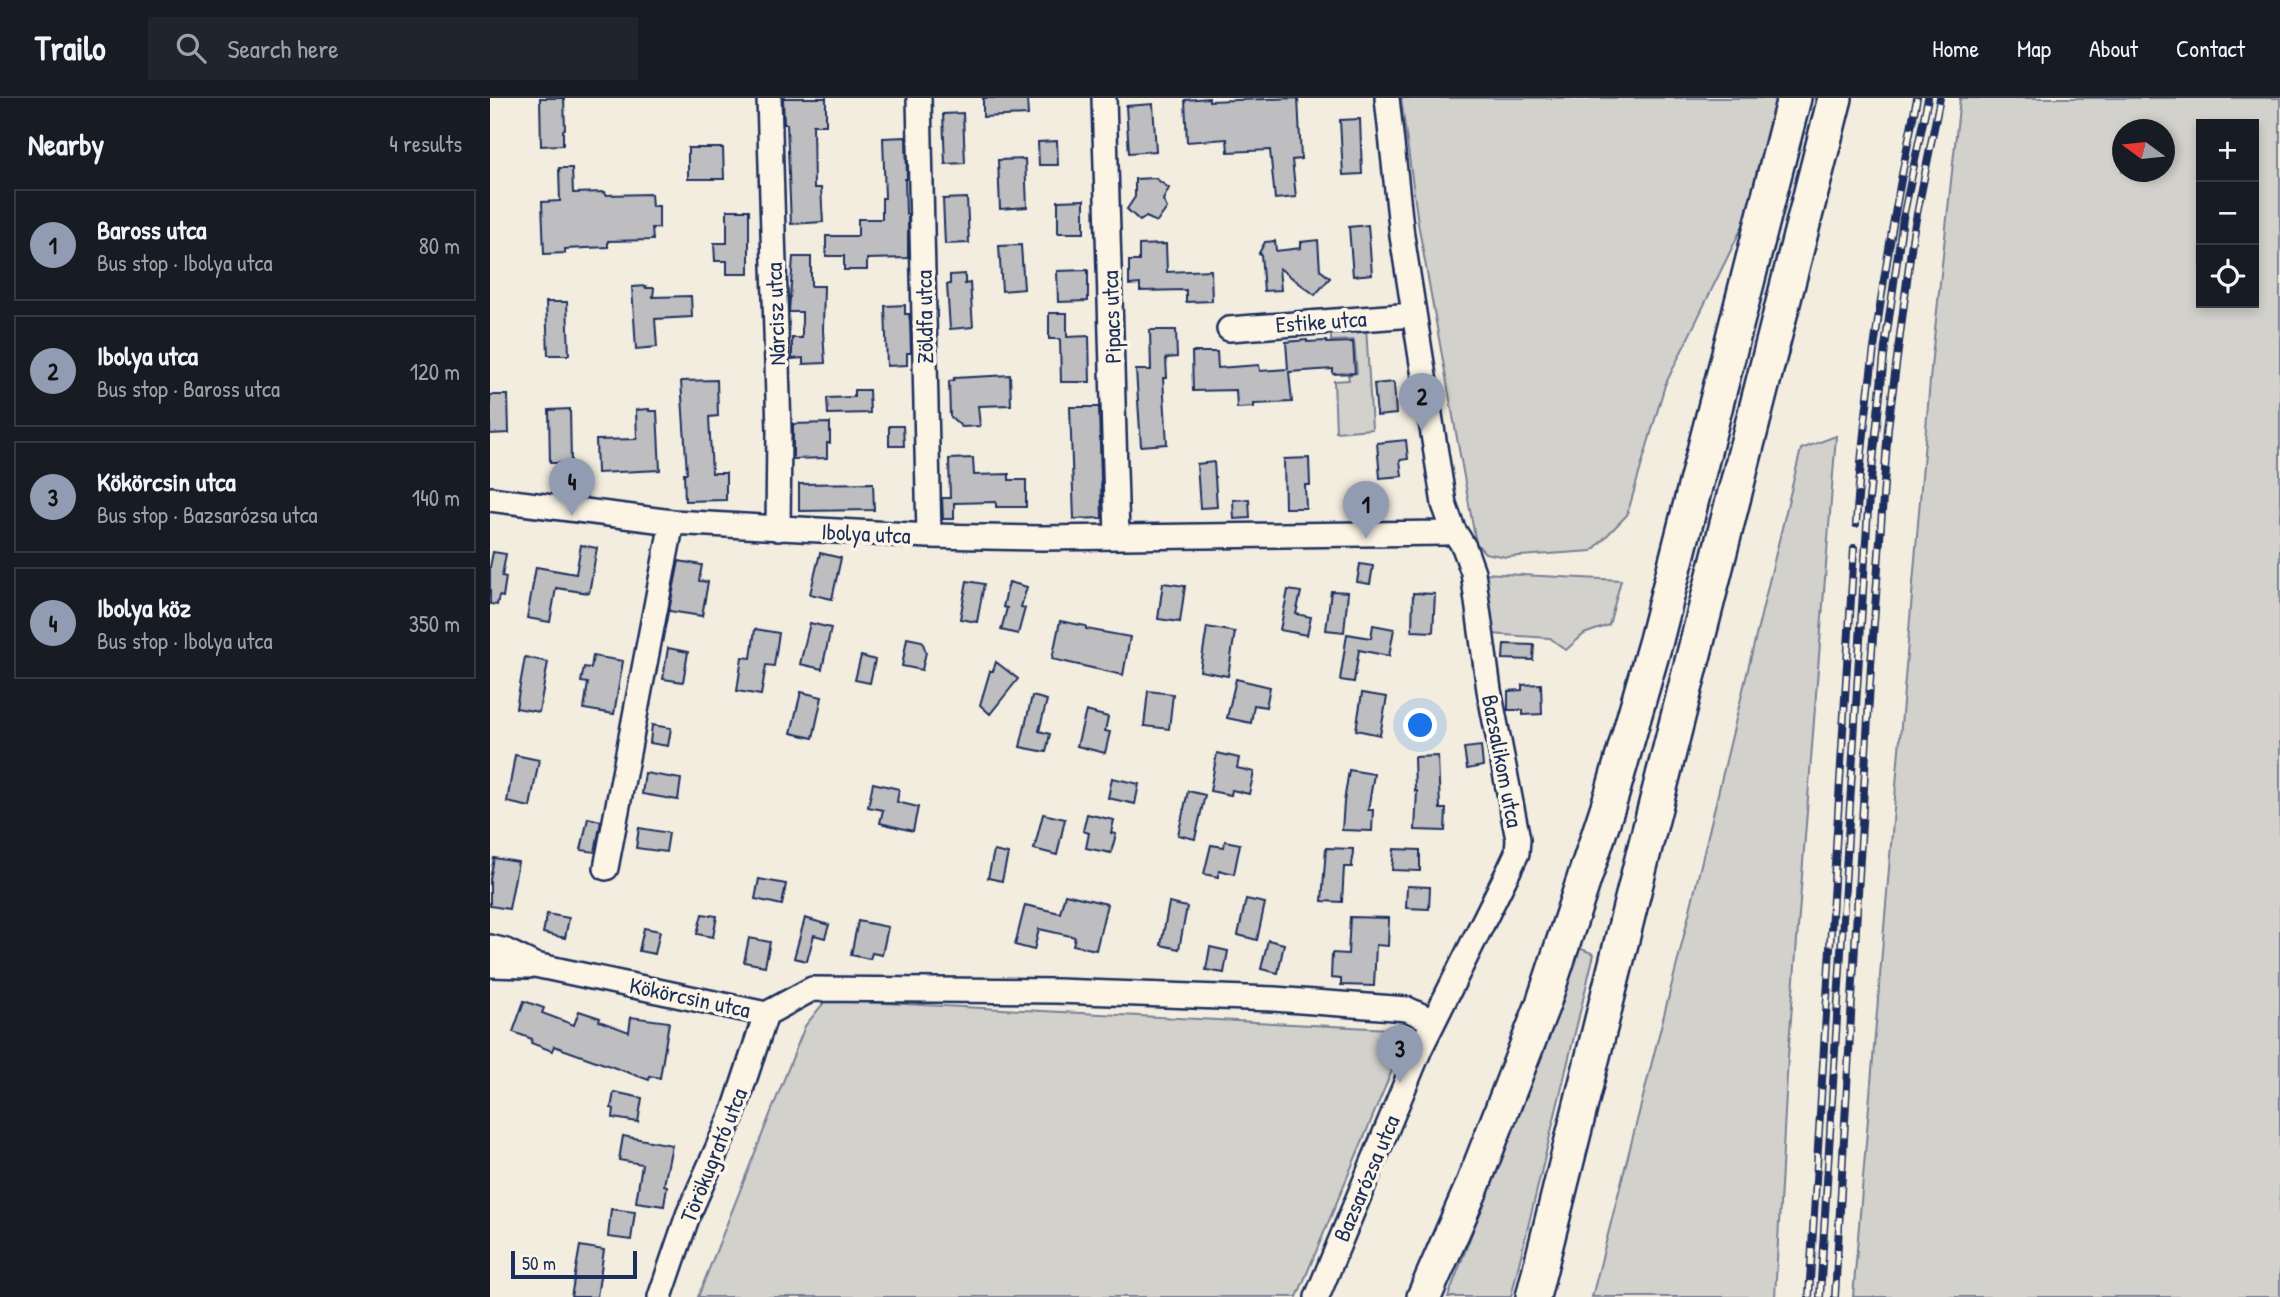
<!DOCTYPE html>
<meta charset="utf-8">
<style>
:root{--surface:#171b24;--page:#20242c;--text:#f1f3f6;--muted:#9ea1a6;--line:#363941;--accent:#919bb2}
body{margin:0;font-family:"Patrick Hand",sans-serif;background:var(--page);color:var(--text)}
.controls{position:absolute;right:21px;top:21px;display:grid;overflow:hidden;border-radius:0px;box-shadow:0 4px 10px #0003}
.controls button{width:63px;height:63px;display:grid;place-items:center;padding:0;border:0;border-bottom:2px solid var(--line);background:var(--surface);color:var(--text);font:35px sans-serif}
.compass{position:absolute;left:1622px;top:21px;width:63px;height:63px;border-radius:50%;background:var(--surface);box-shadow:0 4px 10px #0003;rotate:285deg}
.scale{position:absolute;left:21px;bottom:18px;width:126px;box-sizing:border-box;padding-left:7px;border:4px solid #1b2f5e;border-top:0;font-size:19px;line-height:24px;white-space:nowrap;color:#1b2f5e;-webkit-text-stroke:5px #fcf5e5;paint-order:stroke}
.you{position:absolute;left:931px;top:628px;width:24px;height:24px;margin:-18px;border:5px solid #fff;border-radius:50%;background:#1a73e8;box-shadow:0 0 0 10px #1a73e833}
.badge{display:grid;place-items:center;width:46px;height:46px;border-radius:50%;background:var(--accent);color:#111;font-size:23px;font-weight:700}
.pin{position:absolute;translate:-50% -58px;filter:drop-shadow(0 2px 4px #0008)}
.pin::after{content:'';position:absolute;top:37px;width:24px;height:21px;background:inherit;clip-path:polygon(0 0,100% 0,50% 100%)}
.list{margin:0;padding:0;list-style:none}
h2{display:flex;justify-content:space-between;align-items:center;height:91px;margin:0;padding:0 28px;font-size:30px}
h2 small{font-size:23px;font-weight:400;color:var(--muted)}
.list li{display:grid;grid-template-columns:46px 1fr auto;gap:21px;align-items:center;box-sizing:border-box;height:112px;margin:0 14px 14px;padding:0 14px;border:2px solid var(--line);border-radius:0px}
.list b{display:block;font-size:26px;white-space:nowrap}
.list p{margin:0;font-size:23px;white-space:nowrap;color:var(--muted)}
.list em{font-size:23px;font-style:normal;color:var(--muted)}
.icon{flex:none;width:38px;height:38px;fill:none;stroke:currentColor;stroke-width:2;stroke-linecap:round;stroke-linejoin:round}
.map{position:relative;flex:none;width:1790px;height:1199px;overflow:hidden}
header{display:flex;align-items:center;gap:42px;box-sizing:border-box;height:98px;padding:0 35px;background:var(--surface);border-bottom:2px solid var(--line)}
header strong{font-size:33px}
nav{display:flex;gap:38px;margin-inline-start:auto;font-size:24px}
.search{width:490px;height:63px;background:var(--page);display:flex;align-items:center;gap:18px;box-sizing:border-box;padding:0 24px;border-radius:0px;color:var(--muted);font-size:26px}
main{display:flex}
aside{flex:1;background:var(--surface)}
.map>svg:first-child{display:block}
.green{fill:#d3d1cc;stroke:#778095;stroke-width:2;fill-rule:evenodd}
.building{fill:#bebec0;stroke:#1b2f5e;stroke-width:2}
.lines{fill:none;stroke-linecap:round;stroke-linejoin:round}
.minor-casing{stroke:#1b2f5e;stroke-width:28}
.highway-casing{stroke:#1b2f5e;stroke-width:38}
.minor{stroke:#fcf5e5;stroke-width:23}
.highway{stroke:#fcf5e5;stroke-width:33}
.rail-casing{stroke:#1b2f5e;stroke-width:8}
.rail{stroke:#fcf5e5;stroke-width:5;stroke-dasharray:16;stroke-linecap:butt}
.labels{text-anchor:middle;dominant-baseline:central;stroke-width:7;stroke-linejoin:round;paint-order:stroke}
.street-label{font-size:23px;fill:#1b2f5e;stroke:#fcf5e5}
</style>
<header>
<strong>Trailo</strong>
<div class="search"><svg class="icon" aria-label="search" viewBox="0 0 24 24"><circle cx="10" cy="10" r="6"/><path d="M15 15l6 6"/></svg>Search here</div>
<nav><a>Home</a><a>Map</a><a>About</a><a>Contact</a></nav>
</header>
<main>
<aside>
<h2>Nearby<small>4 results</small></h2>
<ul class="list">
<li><span class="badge">1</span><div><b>Baross utca</b><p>Bus stop · Ibolya utca</p></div><em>80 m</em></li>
<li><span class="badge">2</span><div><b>Ibolya utca</b><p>Bus stop · Baross utca</p></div><em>120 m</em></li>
<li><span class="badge">3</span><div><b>Kökörcsin utca</b><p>Bus stop · Bazsarózsa utca</p></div><em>140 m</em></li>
<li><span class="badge">4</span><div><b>Ibolya köz</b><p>Bus stop · Ibolya utca</p></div><em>350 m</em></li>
</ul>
</aside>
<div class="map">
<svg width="1790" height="1199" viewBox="0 0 1790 1199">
<rect width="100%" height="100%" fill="#f3ede0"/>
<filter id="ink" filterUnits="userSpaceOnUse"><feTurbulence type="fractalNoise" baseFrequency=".0143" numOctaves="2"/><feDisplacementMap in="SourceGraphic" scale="14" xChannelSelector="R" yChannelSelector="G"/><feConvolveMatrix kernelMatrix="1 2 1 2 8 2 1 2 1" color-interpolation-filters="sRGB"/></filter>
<g filter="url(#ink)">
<!-- green -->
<path class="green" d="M 911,0 L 1289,0 L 1262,109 L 1175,287 L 1137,417 L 1102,453 L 1016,459 L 995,455 L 986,445 L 928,125 Z
M 1470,0 L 1790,0 L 1790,1199 L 1363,1199 L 1442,259 ZM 1711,26 L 1764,26 L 1764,205 L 1711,205 ZM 1632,32 L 1674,32 L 1674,74 L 1632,74 Z
M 876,227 L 882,331 L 846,334 L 844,283 L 859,282 L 858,277 L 867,275 L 864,242 L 841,243 L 841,230 Z
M 1346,338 L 1298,959 L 1285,1199 L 1102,1199 L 1188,862 L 1311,351 Z
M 992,475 L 1131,482 L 1119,527 L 1094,536 L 1076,552 L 1060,540 L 1001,536 Z
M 1089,850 L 1104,856 L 1021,1199 L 958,1199 Z
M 336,902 L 919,932 L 807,1199 L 208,1199 L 315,928 Z"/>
<!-- building -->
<path class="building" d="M 50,0 L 74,0 L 75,31 L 73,32 L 73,47 L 51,48 Z
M 293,0 L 336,0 L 336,27 L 323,27 L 324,90 L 331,90 L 333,124 L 301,126 L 297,26 L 294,26 Z
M 493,0 L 537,0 L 538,17 L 493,19 Z
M 719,0 L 719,3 L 808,0 L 811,61 L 802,62 L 806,99 L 785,101 L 780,52 L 738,54 L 737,41 L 697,44 L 695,2 Z
M 663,6 L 666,53 L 639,55 L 636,8 Z
M 473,15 L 475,65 L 455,66 L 453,16 Z
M 870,21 L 872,76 L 853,77 L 850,22 Z
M 416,39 L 417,81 L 415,81 L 416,116 L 418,116 L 418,160 L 377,161 L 377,172 L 354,172 L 354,158 L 336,158 L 336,138 L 368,138 L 368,121 L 392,121 L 392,100 L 395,100 L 393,40 Z
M 567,43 L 568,67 L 549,67 L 548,44 Z
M 198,50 L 233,50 L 234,81 L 198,81 Z
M 535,61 L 537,109 L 510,111 L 508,62 Z
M 69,70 L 82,70 L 83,95 L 115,94 L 116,97 L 161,96 L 162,108 L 169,108 L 169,130 L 162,130 L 163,142 L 118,143 L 118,149 L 75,151 L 75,155 L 54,156 L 52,104 L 70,103 Z
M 665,80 L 679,90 L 673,102 L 677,110 L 667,124 L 656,119 L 650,123 L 637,111 L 645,99 L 645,81 Z
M 477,100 L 479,145 L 455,146 L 453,101 Z
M 594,102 L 594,135 L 568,135 L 568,103 Z
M 237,112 L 259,112 L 259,176 L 237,176 L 237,163 L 225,163 L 224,145 L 237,145 Z
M 878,127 L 882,176 L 863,178 L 859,129 Z
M 828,142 L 830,172 L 840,180 L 825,197 L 789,170 L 791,192 L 774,193 L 771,156 L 769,155 L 775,144 L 785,143 L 786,153 L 811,150 L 811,144 Z
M 676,146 L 677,174 L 721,172 L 722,203 L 696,204 L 696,192 L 650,193 L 650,186 L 639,187 L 639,163 L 649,163 L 649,147 Z
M 531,147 L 534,191 L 512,193 L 509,148 Z
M 303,159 L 321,159 L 321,188 L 334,188 L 333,232 L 335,265 L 313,266 L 313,260 L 302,261 L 302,240 L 312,240 L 312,214 L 299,214 Z
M 598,172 L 598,203 L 568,204 L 567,173 Z
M 475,176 L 475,186 L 480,185 L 483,229 L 460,231 L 457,187 L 460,186 L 460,177 Z
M 156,188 L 156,190 L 164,190 L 163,199 L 201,198 L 202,219 L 165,221 L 167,249 L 146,251 L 142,189 Z
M 56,204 L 77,204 L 79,257 L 58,257 Z
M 415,207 L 415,216 L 419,216 L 420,223 L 421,255 L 417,255 L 417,267 L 397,268 L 395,208 Z
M 559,215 L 577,215 L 577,239 L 599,238 L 600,284 L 571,284 L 570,241 L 559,241 Z
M 660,232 L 686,232 L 687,259 L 676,260 L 677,280 L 673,280 L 677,346 L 651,348 L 646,272 L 661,272 Z
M 817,242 L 817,244 L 836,243 L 837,245 L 863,244 L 865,275 L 843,276 L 843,271 L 799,274 L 802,304 L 764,306 L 764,309 L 747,310 L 746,292 L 703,293 L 702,254 L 727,254 L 728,270 L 769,267 L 770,273 L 798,271 L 796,244 Z
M 520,277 L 521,307 L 488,308 L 490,328 L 472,329 L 460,318 L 459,283 L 464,282 L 464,280 Z
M 227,282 L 228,318 L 219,319 L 222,375 L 236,375 L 236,402 L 195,403 L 194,375 L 197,375 L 191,283 Z
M 904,284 L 906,316 L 887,318 L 884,286 Z
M 364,292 L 379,292 L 380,315 L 338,316 L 337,300 L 364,299 Z
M 0,297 L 18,297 L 19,335 L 0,336 Z
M 580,309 L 609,309 L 612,420 L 584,421 Z
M 80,311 L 81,365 L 60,365 L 59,312 Z
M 159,311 L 159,313 L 167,313 L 170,372 L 107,375 L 106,342 L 147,341 L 146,312 Z
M 340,325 L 340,345 L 337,345 L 337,360 L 303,361 L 303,326 Z
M 399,328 L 413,328 L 414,348 L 399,348 Z
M 916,342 L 918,361 L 910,362 L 912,378 L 890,380 L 887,345 Z
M 483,360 L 484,377 L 519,376 L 519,382 L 536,382 L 536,409 L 506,409 L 506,404 L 464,405 L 464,421 L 453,421 L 452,400 L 460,400 L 459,361 Z
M 819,360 L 820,387 L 815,387 L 816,410 L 795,410 L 794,361 Z
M 724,364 L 727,409 L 710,410 L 707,366 Z
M 383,385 L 384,412 L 309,413 L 309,386 Z
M 759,401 L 760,420 L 744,421 L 743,402 Z
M 91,447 L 107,450 L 99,495 L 66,490 L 60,524 L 37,520 L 46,469 L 86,476 Z
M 3,454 L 16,456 L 12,478 L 16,479 L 13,499 L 9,498 L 7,507 L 0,506 L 0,469 Z
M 330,455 L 351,460 L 342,501 L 320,496 Z
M 189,463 L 212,467 L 209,483 L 218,484 L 212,518 L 179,513 Z
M 870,466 L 883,468 L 880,486 L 867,484 Z
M 477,483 L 494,486 L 487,524 L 470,521 Z
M 519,484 L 537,489 L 531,509 L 535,510 L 528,536 L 511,532 L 517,510 L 513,509 Z
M 673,485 L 695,488 L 690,524 L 668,521 Z
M 798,492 L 811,494 L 806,516 L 821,519 L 817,537 L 790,532 Z
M 841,493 L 858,494 L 854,534 L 836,532 Z
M 923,495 L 945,496 L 943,534 L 922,533 Z
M 570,523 L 596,528 L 596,531 L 640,539 L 633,577 L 562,561 Z
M 320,525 L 341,530 L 332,571 L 310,566 Z
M 883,527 L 904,531 L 899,558 L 869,552 L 864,584 L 850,582 L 857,536 L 881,540 Z
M 717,529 L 745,534 L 738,578 L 710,573 Z
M 265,531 L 289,535 L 284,568 L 276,567 L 271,597 L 247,593 L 252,559 L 261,560 Z
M 417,540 L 432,543 L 436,554 L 432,572 L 412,568 Z
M 1014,546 L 1044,547 L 1043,562 L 1013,561 Z
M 178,550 L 198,554 L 193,584 L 173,581 Z
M 103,558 L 133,563 L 124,616 L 94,611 L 98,585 L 91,584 L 94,569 L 101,570 Z
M 371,558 L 385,562 L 380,585 L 365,582 Z
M 35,559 L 58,564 L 49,614 L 26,610 Z
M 506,564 L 528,581 L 500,616 L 490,607 L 500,573 L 503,573 Z
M 746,581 L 780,589 L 776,609 L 764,607 L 761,625 L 737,620 Z
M 1051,586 L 1052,616 L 1033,617 L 1033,612 L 1018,612 L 1018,593 L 1032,592 L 1032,587 Z
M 658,593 L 683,596 L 679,631 L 654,628 Z
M 311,594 L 332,599 L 323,640 L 301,635 Z
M 872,595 L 897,599 L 890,637 L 866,632 Z
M 542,598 L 557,602 L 549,633 L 560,636 L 556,654 L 530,649 Z
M 596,613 L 618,619 L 615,633 L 620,634 L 615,655 L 587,648 Z
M 162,627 L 181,630 L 178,648 L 160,645 Z
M 991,648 L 993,668 L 977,671 L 974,650 Z
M 727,655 L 749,660 L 747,670 L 764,674 L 759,696 L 742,692 L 741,697 L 720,693 Z
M 25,657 L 49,662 L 40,709 L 17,704 Z
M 948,658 L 950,711 L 956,711 L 955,733 L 925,732 L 927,693 L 925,693 L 924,659 Z
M 859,672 L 884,676 L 878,712 L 883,712 L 882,733 L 852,732 L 854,704 Z
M 155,675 L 191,681 L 188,702 L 152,696 Z
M 622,680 L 649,686 L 645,706 L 618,700 Z
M 383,685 L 409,691 L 407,704 L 428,709 L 423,733 L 390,725 L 393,712 L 378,709 Z
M 698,693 L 715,697 L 705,741 L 688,737 Z
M 553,716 L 575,721 L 567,757 L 544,751 Z
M 597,716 L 624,722 L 621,735 L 626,736 L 621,755 L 596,750 L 599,735 L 593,733 Z
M 98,720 L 111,723 L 105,754 L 91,752 Z
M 149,730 L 179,735 L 176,754 L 146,750 Z
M 735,743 L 750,746 L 744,776 L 729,772 L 728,779 L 714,776 L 721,747 L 734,749 Z
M 836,750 L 863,751 L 862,769 L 854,769 L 852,804 L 832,803 Z
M 904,751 L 930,752 L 930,773 L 902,772 Z
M 504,753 L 518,756 L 512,783 L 498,780 Z
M 4,760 L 28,764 L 19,811 L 0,808 L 0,781 Z
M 269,781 L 296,786 L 292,807 L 265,801 Z
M 917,788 L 940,789 L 939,811 L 916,810 Z
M 575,796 L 617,806 L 606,852 L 583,847 L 585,839 L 549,831 L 544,852 L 525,847 L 535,807 L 570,815 Z
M 756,801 L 775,805 L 767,842 L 748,837 Z
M 679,805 L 697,809 L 689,851 L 671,847 Z
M 57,816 L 79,820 L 75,840 L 53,835 Z
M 212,816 L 227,818 L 223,839 L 207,836 Z
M 860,819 L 899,820 L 898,848 L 886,847 L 884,888 L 851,887 L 851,881 L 841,880 L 842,855 L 858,856 Z
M 315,820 L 339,827 L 335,840 L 324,837 L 317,863 L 304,860 Z
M 368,823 L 398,829 L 392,857 L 382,855 L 380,861 L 361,857 Z
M 154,830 L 170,833 L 165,856 L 149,853 Z
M 259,840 L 280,844 L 275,868 L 254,864 Z
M 778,842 L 794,846 L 788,875 L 771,871 Z
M 720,849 L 738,853 L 734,875 L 716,872 Z
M 34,903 L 54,910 L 52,915 L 84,927 L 89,913 L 110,920 L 109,923 L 139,934 L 141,919 L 179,924 L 170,980 L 160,978 L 159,982 L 64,948 L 62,953 L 41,945 L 42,941 L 23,934 Z
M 124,994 L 152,1000 L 148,1024 L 123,1020 L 124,1011 L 121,1010 Z
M 133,1038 L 182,1047 L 174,1087 L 177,1088 L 174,1108 L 146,1104 L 152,1066 L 129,1062 Z
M 121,1111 L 145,1114 L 141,1142 L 118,1139 Z
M 90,1148 L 114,1152 L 107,1199 L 81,1199 Z"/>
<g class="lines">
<defs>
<path id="minor" d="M 279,0 L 289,333 L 288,431
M 429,0 L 439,438
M 614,0 L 627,438
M 739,231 L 923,217
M 0,401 L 182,424 L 439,438 L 553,440 L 955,435 L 963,431
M 116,770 L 182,424
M 0,849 L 16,853 L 45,867 L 276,916 L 322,891 L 567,893 L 784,901 L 917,911 L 943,923
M 0,867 L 39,868
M 170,1199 L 198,1117 L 244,1013 L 276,916
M 827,1199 L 930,951 L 1019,772 L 1027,755 L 1028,741 L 999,592 L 983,474 L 974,449 L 963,431 L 954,406 L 912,138 L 897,0"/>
<path id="highway" d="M 934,1199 L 982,1089 L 1053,906 L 1122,696 L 1166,542 L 1304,0
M 1043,1199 L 1155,749 L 1345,0"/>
</defs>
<!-- minor casing -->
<use href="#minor" class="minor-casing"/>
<!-- highway casing -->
<use href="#highway" class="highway-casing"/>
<!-- minor -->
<use href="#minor" class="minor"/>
<!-- highway -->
<use href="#highway" class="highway"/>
<defs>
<path id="rail" d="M 1366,426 C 1376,282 1398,141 1427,0
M 1319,1199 L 1364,450
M 1330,1199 L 1378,411 L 1395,249 L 1413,120 L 1438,0
M 1345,1199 L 1381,567 L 1398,330 L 1423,136 L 1450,0"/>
</defs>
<!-- rail casing -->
<use href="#rail" class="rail-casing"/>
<!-- rail -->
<use href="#rail" class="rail"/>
</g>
</g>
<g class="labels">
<!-- street labels -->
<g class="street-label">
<text transform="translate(285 216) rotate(-92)">Nárcisz utca</text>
<text transform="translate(434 219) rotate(-91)">Zöldfa utca</text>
<text transform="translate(621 219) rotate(-92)">Pipacs utca</text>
<text transform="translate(831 223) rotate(-4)">Estike utca</text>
<text transform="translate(376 435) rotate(3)">Ibolya utca</text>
<text transform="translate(1013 663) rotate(79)">Bazsalikom utca</text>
<text transform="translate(200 899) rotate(12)">Kökörcsin utca</text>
<text transform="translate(223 1057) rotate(-68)">Törökugrató utca</text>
<text transform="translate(876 1080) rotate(-67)">Bazsarózsa utca</text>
</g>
</g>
</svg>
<div class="controls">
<button>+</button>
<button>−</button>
<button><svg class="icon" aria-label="locate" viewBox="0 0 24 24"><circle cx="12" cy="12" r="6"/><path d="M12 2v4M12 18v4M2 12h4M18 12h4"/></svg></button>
</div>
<svg class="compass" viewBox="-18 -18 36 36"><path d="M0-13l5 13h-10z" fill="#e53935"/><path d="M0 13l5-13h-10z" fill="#9ea1a6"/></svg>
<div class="scale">50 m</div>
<div class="you"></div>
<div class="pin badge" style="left:876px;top:441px">1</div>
<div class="pin badge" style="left:932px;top:333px">2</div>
<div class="pin badge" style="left:910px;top:985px">3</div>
<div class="pin badge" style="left:82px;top:418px">4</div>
</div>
</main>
